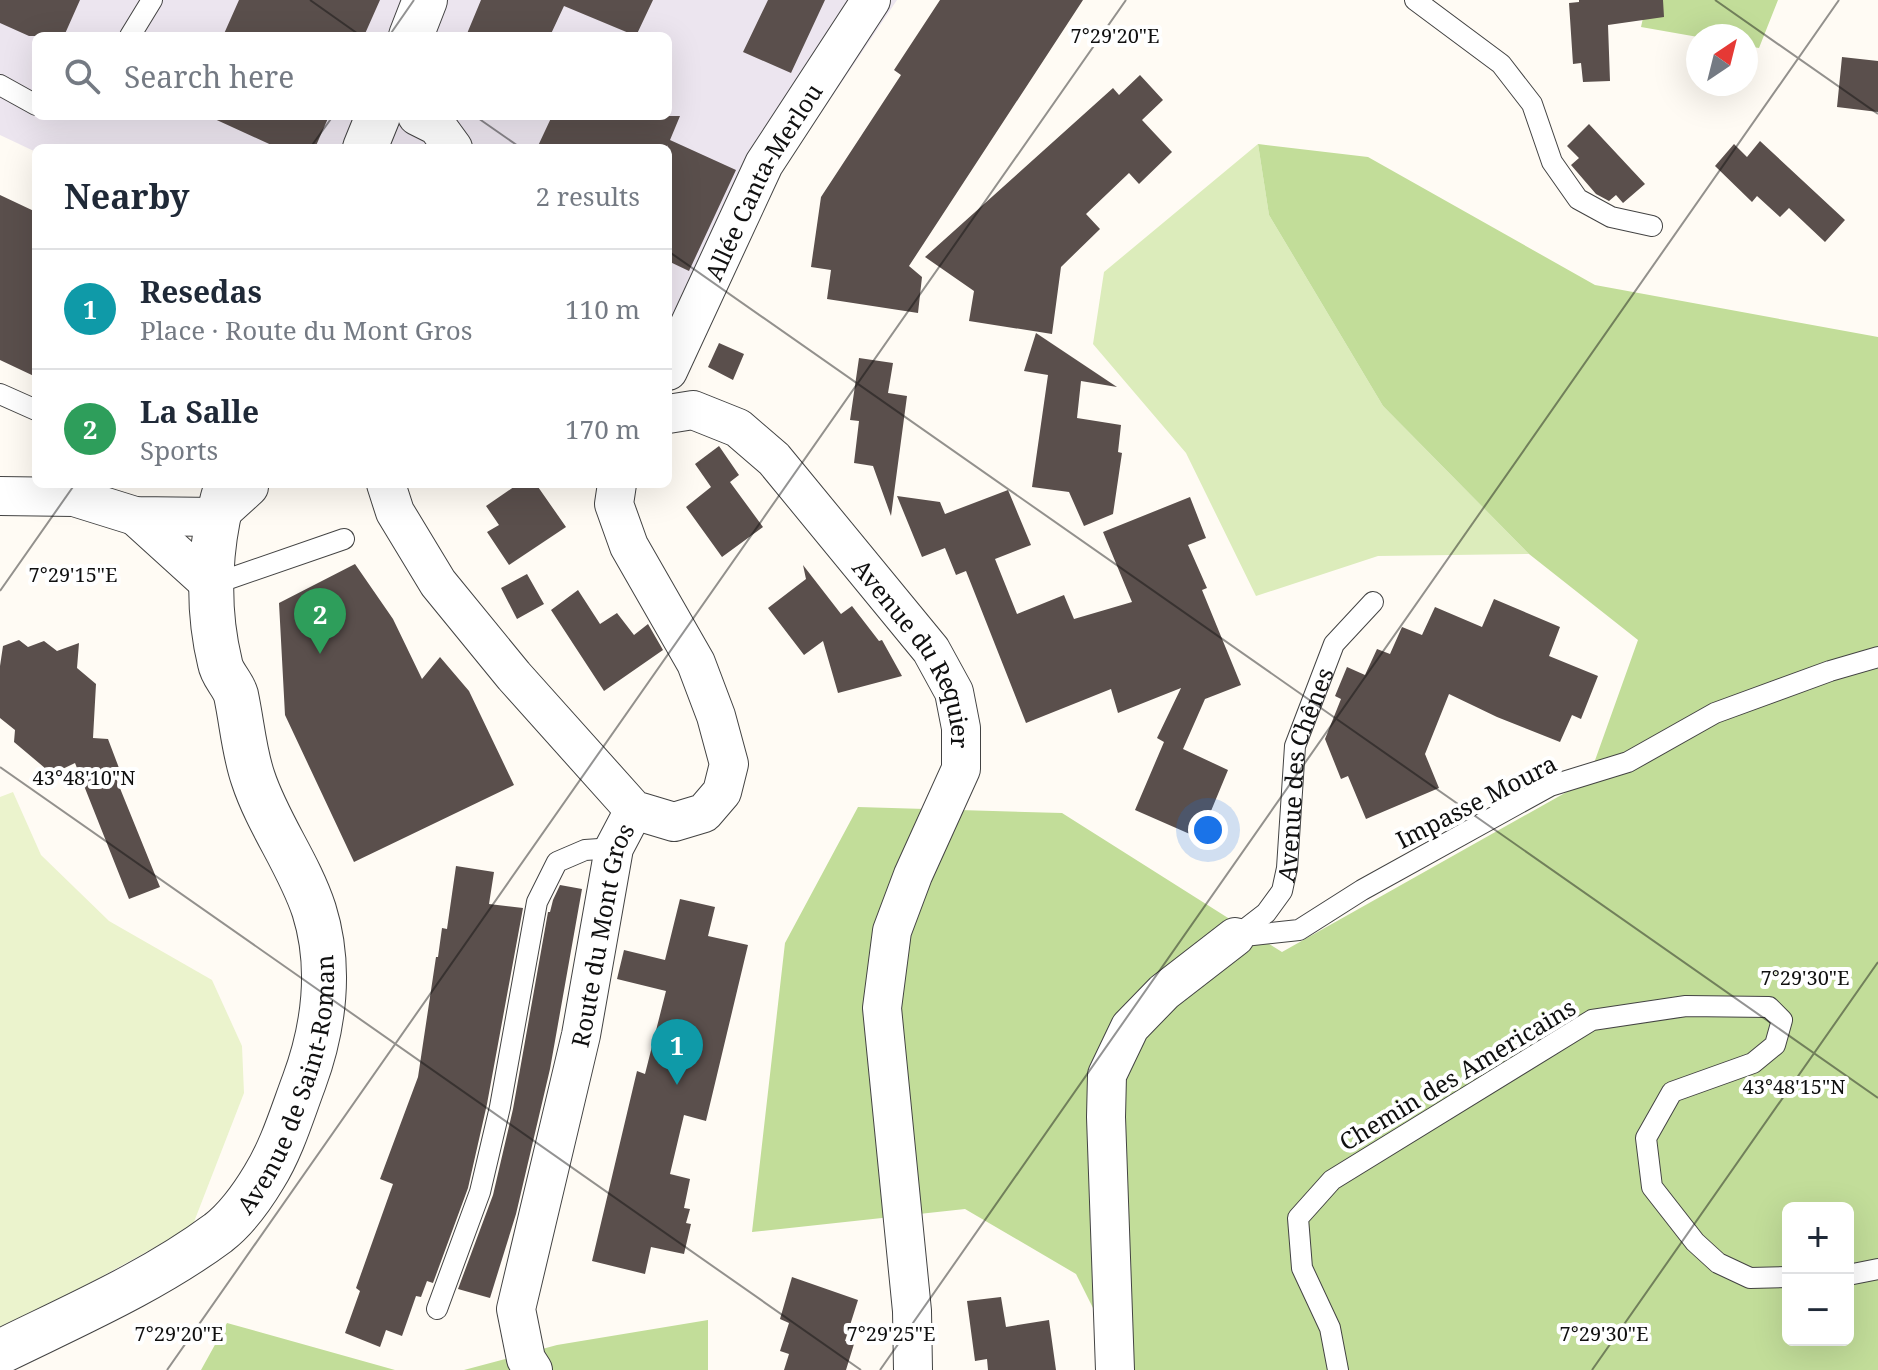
<!DOCTYPE html>
<meta charset="utf-8">
<style>
:root{--surface:#fff;--page:#f2f2f3;--text:#1f2937;--muted:#747a83;--line:#e0e1e3;--accent:#0f766e}
body{margin:0;font-family:"Noto Serif",serif;background:var(--page);color:var(--text)}
.controls{position:absolute;right:24px;bottom:24px;display:grid;overflow:hidden;border-radius:12px;box-shadow:0 8px 32px #0002}
.controls button{width:72px;height:72px;display:grid;place-items:center;padding:0;border:0;border-bottom:2px solid var(--line);background:var(--surface);color:var(--text);font:40px sans-serif}
.compass{position:absolute;left:1686px;top:24px;width:72px;height:72px;border-radius:50%;background:var(--surface);box-shadow:0 8px 32px #0002;rotate:35deg}
.you{position:absolute;left:1208px;top:830px;width:28px;height:28px;margin:-20px;border:6px solid #fff;border-radius:50%;background:#1a73e8;box-shadow:0 0 0 12px #1a73e833}
.badge{display:grid;place-items:center;width:52px;height:52px;border-radius:50%;background:var(--accent);color:#fff;font-size:26px;font-weight:700}
.pin{position:absolute;translate:-50% -66px;filter:drop-shadow(0 2px 4px #0008)}
.pin::after{content:'';position:absolute;top:42px;width:28px;height:24px;background:inherit;clip-path:polygon(0 0,100% 0,50% 100%)}
.list{margin:0;padding:0;list-style:none}
h2{display:flex;justify-content:space-between;align-items:center;height:104px;margin:0;padding:0 32px;font-size:34px}
h2 small{font-size:26px;font-weight:400;color:var(--muted)}
.list li{display:grid;grid-template-columns:52px 1fr auto;gap:24px;align-items:center;box-sizing:border-box;height:120px;padding:0 32px;border-top:2px solid var(--line)}
.list b{display:block;font-size:30px;white-space:nowrap}
.list p{margin:0;font-size:26px;white-space:nowrap;color:var(--muted)}
.list em{font-size:26px;font-style:normal;color:var(--muted)}
.icon{flex:none;width:44px;height:44px;fill:none;stroke:currentColor;stroke-width:2;stroke-linecap:round;stroke-linejoin:round}
.map{position:relative;flex:none;width:1878px;height:1370px;overflow:hidden}
.search{position:absolute;background:var(--surface);box-shadow:0 8px 32px #0002;left:32px;top:32px;width:640px;height:88px;display:flex;align-items:center;gap:20px;box-sizing:border-box;padding:0 28px;border-radius:12px;color:var(--muted);font-size:30px}
.panel{position:absolute;background:var(--surface);box-shadow:0 8px 32px #0002;left:32px;top:144px;width:640px;height:344px;border-radius:12px}
.map>svg:first-child{display:block}
.industrial{fill:#ece5ef;fill-rule:evenodd}
.green{fill:#dcecbb}
.forest{fill:#c2dd99;fill-rule:evenodd}
.pitch{fill:#ebf3cd}
.building{fill:#5a4f4c}
.lines{fill:none;stroke-linecap:round;stroke-linejoin:round}
.service-casing{stroke:#434343;stroke-width:22}
.minor-casing{stroke:#434343;stroke-width:40}
.tertiary-casing{stroke:#434343;stroke-width:46}
.service{stroke:#fff;stroke-width:20}
.minor{stroke:#fff;stroke-width:38}
.tertiary{stroke:#fff;stroke-width:44}
.ticks{fill:none;stroke:#101010;stroke-width:2;stroke-opacity:0.45}
.labels{text-anchor:middle;dominant-baseline:central;stroke-width:8;stroke-linejoin:round;paint-order:stroke}
.street-label{font-size:24px;fill:#101010;stroke:#fff}
.ticks-label{font-size:20px;text-anchor:middle;fill:#101010;stroke:#fff;stroke-width:8;stroke-linejoin:round;paint-order:stroke}
</style>
<div class="map">
<svg width="1878" height="1370" viewBox="0 0 1878 1370">
<rect width="100%" height="100%" fill="#fffbf4"/>
<!-- industrial -->
<path class="industrial" d="M 0,0 L 897,0 L 668,341 L 668,148 L 36,148 L 36,152 L 0,135 ZM 36,36 L 668,36 L 668,116 L 36,116 Z"/>
<!-- green -->
<path class="green" d="M 1258,144 L 1269,215 L 1383,406 L 1529,554 L 1378,556 L 1256,596 L 1186,453 L 1093,344 L 1104,272 Z"/>
<!-- forest -->
<path class="forest" d="M 1647,0 L 1778,0 L 1759,48 L 1746,46 L 1746,36 L 1698,37 L 1641,27 Z
M 1258,144 L 1368,157 L 1595,285 L 1878,337 L 1878,1370 L 1124,1370 L 1076,1274 L 965,1209 L 752,1232 L 785,943 L 858,807 L 1062,813 L 1282,952 L 1588,780 L 1638,640 L 1529,554 L 1383,406 L 1269,215 ZM 1788,1208 L 1848,1208 L 1848,1340 L 1788,1340 Z
M 708,1320 L 708,1370 L 464,1370 L 557,1345 Z
M 227,1323 L 395,1370 L 201,1370 Z"/>
<!-- pitch -->
<path class="pitch" d="M 13,792 L 41,855 L 109,921 L 212,980 L 242,1046 L 244,1093 L 192,1227 L 35,1313 L 0,1329 L 0,797 Z"/>
<!-- building -->
<path class="building" d="M 0,0 L 80,0 L 64,36 L 29,36 L 0,23 Z
M 239,0 L 380,0 L 364,36 L 223,36 Z
M 481,0 L 653,0 L 636,36 L 564,6 L 550,36 L 466,36 Z
M 768,0 L 825,0 L 791,73 L 743,52 Z
M 940,0 L 1083,0 L 909,266 L 922,277 L 918,313 L 827,299 L 831,270 L 811,267 L 821,197 L 901,75 L 894,70 Z
M 1579,0 L 1663,0 L 1664,17 L 1608,25 L 1610,81 L 1583,82 L 1581,63 L 1573,64 L 1569,3 L 1579,2 Z
M 1842,57 L 1878,61 L 1878,112 L 1837,107 Z
M 1140,75 L 1163,100 L 1142,120 L 1172,152 L 1139,184 L 1129,173 L 1086,214 L 1100,229 L 1061,267 L 1052,334 L 969,321 L 974,291 L 925,257 L 1113,88 L 1119,95 Z
M 208,116 L 329,116 L 315,148 L 278,148 Z
M 552,116 L 680,116 L 670,140 L 736,170 L 689,271 L 668,261 L 668,145 L 667,148 L 537,148 Z
M 1589,124 L 1645,184 L 1623,203 L 1616,195 L 1609,201 L 1596,194 L 1571,165 L 1579,158 L 1567,146 Z
M 1760,141 L 1845,220 L 1825,242 L 1789,208 L 1780,217 L 1757,196 L 1752,202 L 1715,166 L 1734,144 L 1747,157 Z
M 0,195 L 36,212 L 36,377 L 0,360 Z
M 1036,333 L 1117,387 L 1081,381 L 1077,418 L 1121,425 L 1118,452 L 1122,453 L 1113,514 L 1084,526 L 1069,492 L 1032,487 L 1048,375 L 1024,371 Z
M 719,343 L 744,354 L 733,380 L 708,367 Z
M 859,358 L 893,363 L 888,393 L 907,396 L 891,516 L 873,466 L 854,463 L 859,421 L 850,420 Z
M 719,446 L 739,475 L 730,482 L 763,527 L 722,557 L 686,507 L 711,487 L 695,464 Z
M 518,484 L 536,484 L 566,527 L 509,565 L 487,532 L 499,525 L 486,506 Z
M 1008,490 L 1031,545 L 995,559 L 1017,614 L 1064,595 L 1074,619 L 1132,602 L 1103,532 L 1190,497 L 1206,538 L 1188,545 L 1207,588 L 1202,590 L 1241,685 L 1205,699 L 1183,749 L 1228,770 L 1211,811 L 1220,814 L 1208,842 L 1135,810 L 1164,742 L 1157,738 L 1181,688 L 1118,713 L 1111,689 L 1026,723 L 966,571 L 956,575 L 945,548 L 922,557 L 897,496 L 940,502 L 945,514 Z
M 355,564 L 393,619 L 422,679 L 440,657 L 469,691 L 514,785 L 354,862 L 285,715 L 279,603 Z
M 803,565 L 841,614 L 852,606 L 879,641 L 882,640 L 902,676 L 838,693 L 823,641 L 804,655 L 768,608 L 806,579 Z
M 527,574 L 544,604 L 517,619 L 501,588 Z
M 578,590 L 600,624 L 617,613 L 634,635 L 648,624 L 663,650 L 604,691 L 551,610 Z
M 1494,599 L 1560,627 L 1549,656 L 1598,676 L 1581,719 L 1572,715 L 1560,742 L 1497,717 L 1449,694 L 1425,754 L 1439,788 L 1366,819 L 1348,776 L 1341,779 L 1325,739 L 1341,699 L 1335,696 L 1347,667 L 1365,675 L 1377,649 L 1390,654 L 1402,627 L 1422,635 L 1435,607 L 1482,627 Z
M 19,640 L 28,647 L 44,641 L 57,651 L 79,643 L 77,668 L 96,684 L 93,738 L 108,739 L 119,768 L 113,771 L 160,887 L 129,899 L 75,763 L 52,774 L 14,742 L 15,730 L 0,718 L 0,666 L 3,646 Z
M 456,866 L 494,872 L 489,904 L 523,908 L 487,1104 L 468,1188 L 433,1283 L 427,1281 L 421,1297 L 416,1296 L 402,1336 L 386,1330 L 380,1347 L 345,1333 L 360,1291 L 356,1288 L 393,1184 L 380,1179 L 418,1077 L 436,957 L 438,957 L 442,928 L 447,929 Z
M 560,885 L 582,889 L 550,1069 L 516,1214 L 490,1298 L 458,1289 L 493,1195 L 513,1109 L 548,912 L 550,912 L 553,900 Z
M 680,899 L 715,907 L 708,936 L 748,945 L 706,1121 L 684,1115 L 670,1174 L 690,1179 L 684,1208 L 690,1209 L 686,1223 L 691,1224 L 684,1254 L 651,1247 L 645,1274 L 592,1261 L 637,1071 L 645,1074 L 666,991 L 617,979 L 624,950 L 665,960 Z
M 792,1277 L 858,1300 L 845,1341 L 854,1344 L 846,1370 L 784,1370 L 789,1354 L 780,1351 L 789,1323 L 780,1319 Z
M 1001,1297 L 1006,1327 L 1049,1320 L 1056,1370 L 988,1370 L 987,1359 L 975,1361 L 967,1301 Z"/>
<g class="lines">
<defs>
<g id="service">
<path d="M 1415,0 L 1501,64 L 1532,104 L 1552,162 L 1578,199 L 1611,217 L 1652,226"/>
<path d="M 130,36 L 152,0"/>
<path d="M 0,85 L 36,105"/>
<path d="M 0,394 L 36,410"/>
<path d="M 211,585 L 344,539"/>
<path d="M 1235,937 L 1299,930 L 1362,890 L 1550,786 L 1628,762 L 1715,713 L 1830,671 L 1878,657"/>
<path id="s1" d="M 1235,937 L 1266,913 L 1282,891 L 1287,868 L 1295,746 L 1334,644 L 1373,602"/>
<path d="M 1848,1275 L 1878,1269"/>
<path d="M 437,1309 L 480,1192 L 500,1107 L 537,902 L 557,862 L 585,850 L 614,848"/>
<path d="M 1338,1370 L 1330,1328 L 1302,1268 L 1298,1218 L 1332,1180 L 1592,1020 L 1686,1006 L 1769,1007 L 1782,1020 L 1775,1045 L 1753,1063 L 1672,1092 L 1646,1138 L 1652,1187 L 1695,1242 L 1718,1263 L 1750,1278 L 1788,1277"/>
</g>
<g id="minor">
<path d="M 417,116 L 437,126 L 453,148"/>
<path id="s2" d="M 668,371 L 764,164 L 871,0"/>
<path id="s3" d="M 668,414 L 693,410 L 738,428 L 774,459 L 931,650 L 954,692 L 961,728 L 961,769 L 913,875 L 892,931 L 882,1008 L 912,1311 L 913,1370"/>
<path d="M 386,484 L 395,512 L 438,583 L 514,676 L 634,810 L 674,822 L 704,813 L 722,792 L 729,764 L 716,716 L 696,663 L 629,546 L 614,504 L 617,484"/>
<path d="M 0,496 L 74,497 L 135,516 L 216,517 L 249,487"/>
<path d="M 135,516 L 211,585"/>
<path id="s4" d="M 533,1370 L 526,1359 L 516,1309 L 581,1035 L 614,848 L 634,810"/>
<path d="M 1115,1370 L 1106,1117 L 1107,1075 L 1130,1027 L 1164,992 L 1235,937"/>
</g>
<g id="tertiary">
<path d="M 411,36 L 425,0"/>
<path d="M 365,148 L 378,116"/>
<path id="s5" d="M 0,1352 C 73,1316 152,1282 218,1233 C 236,1219 252,1197 264,1177 C 282,1148 292,1114 304,1082 C 324,1028 332,967 314,910 C 299,864 268,824 253,778 C 244,752 242,723 236,695 C 233,684 222,675 220,663 C 206,606 209,540 227,484"/>
</g>
</defs>
<!-- service casing -->
<use href="#service" class="service-casing"/>
<!-- minor casing -->
<use href="#minor" class="minor-casing"/>
<!-- tertiary casing -->
<use href="#tertiary" class="tertiary-casing"/>
<!-- service -->
<use href="#service" class="service"/>
<!-- minor -->
<use href="#minor" class="minor"/>
<!-- tertiary -->
<use href="#tertiary" class="tertiary"/>
</g>
<!-- ticks -->
<path class="ticks" d="M 310,0 L 361,36M 1715,0 L 1878,114M 389,36 L 414,0M 475,116 L 521,148M 310,148 L 333,116M 668,251 L 1878,1098M 0,591 L 75,484M 0,767 L 861,1370M 167,1370 L 1126,0M 880,1370 L 1839,0M 1592,1370 L 1878,962"/>
<g class="labels">
<!-- street labels -->
<g class="street-label">
<text stroke="none"><textPath href="#s2" startOffset="212">Allée Canta-Merlou</textPath></text>
<text stroke="none"><textPath href="#s3" startOffset="364">Avenue du Requier</textPath></text>
<text stroke="none"><textPath href="#s1" startOffset="186">Avenue des Chênes</textPath></text>
<text transform="translate(1476 801) rotate(-27)">Impasse Moura</text>
<text stroke="none"><textPath href="#s4" startOffset="448">Route du Mont Gros</textPath></text>
<text transform="translate(1457 1074) rotate(-31)">Chemin des Americains</text>
<text stroke="none"><textPath href="#s5" startOffset="418">Avenue de Saint-Roman</textPath></text>
</g>
</g>
<g class="ticks-label">
<text x="1115" y="43">7°29'20"E</text>
<text x="73" y="582">7°29'15"E</text>
<text x="84" y="785">43°48'10"N</text>
<text x="1805" y="985">7°29'30"E</text>
<text x="1794" y="1094">43°48'15"N</text>
<text x="179" y="1341">7°29'20"E</text>
<text x="891" y="1341">7°29'25"E</text>
<text x="1604" y="1341">7°29'30"E</text>
</g>
</svg>
<div class="controls">
<button>+</button>
<button>−</button>
</div>
<svg class="compass" viewBox="-18 -18 36 36"><path d="M0-13l5 13h-10z" fill="#e53935"/><path d="M0 13l5-13h-10z" fill="#747a83"/></svg>
<div class="you"></div>
<div class="pin badge" style="left:677px;top:1085px;background:#0f9aa8">1</div>
<div class="pin badge" style="left:320px;top:654px;background:#2e9e5b">2</div>
<div class="search"><svg class="icon" aria-label="search" viewBox="0 0 24 24"><circle cx="10" cy="10" r="6"/><path d="M15 15l6 6"/></svg>Search here</div>
<section class="panel">
<h2>Nearby<small>2 results</small></h2>
<ul class="list">
<li><span class="badge" style="background:#0f9aa8">1</span><div><b>Resedas</b><p>Place · Route du Mont Gros</p></div><em>110 m</em></li>
<li><span class="badge" style="background:#2e9e5b">2</span><div><b>La Salle</b><p>Sports</p></div><em>170 m</em></li>
</ul>
</section>
</div>
